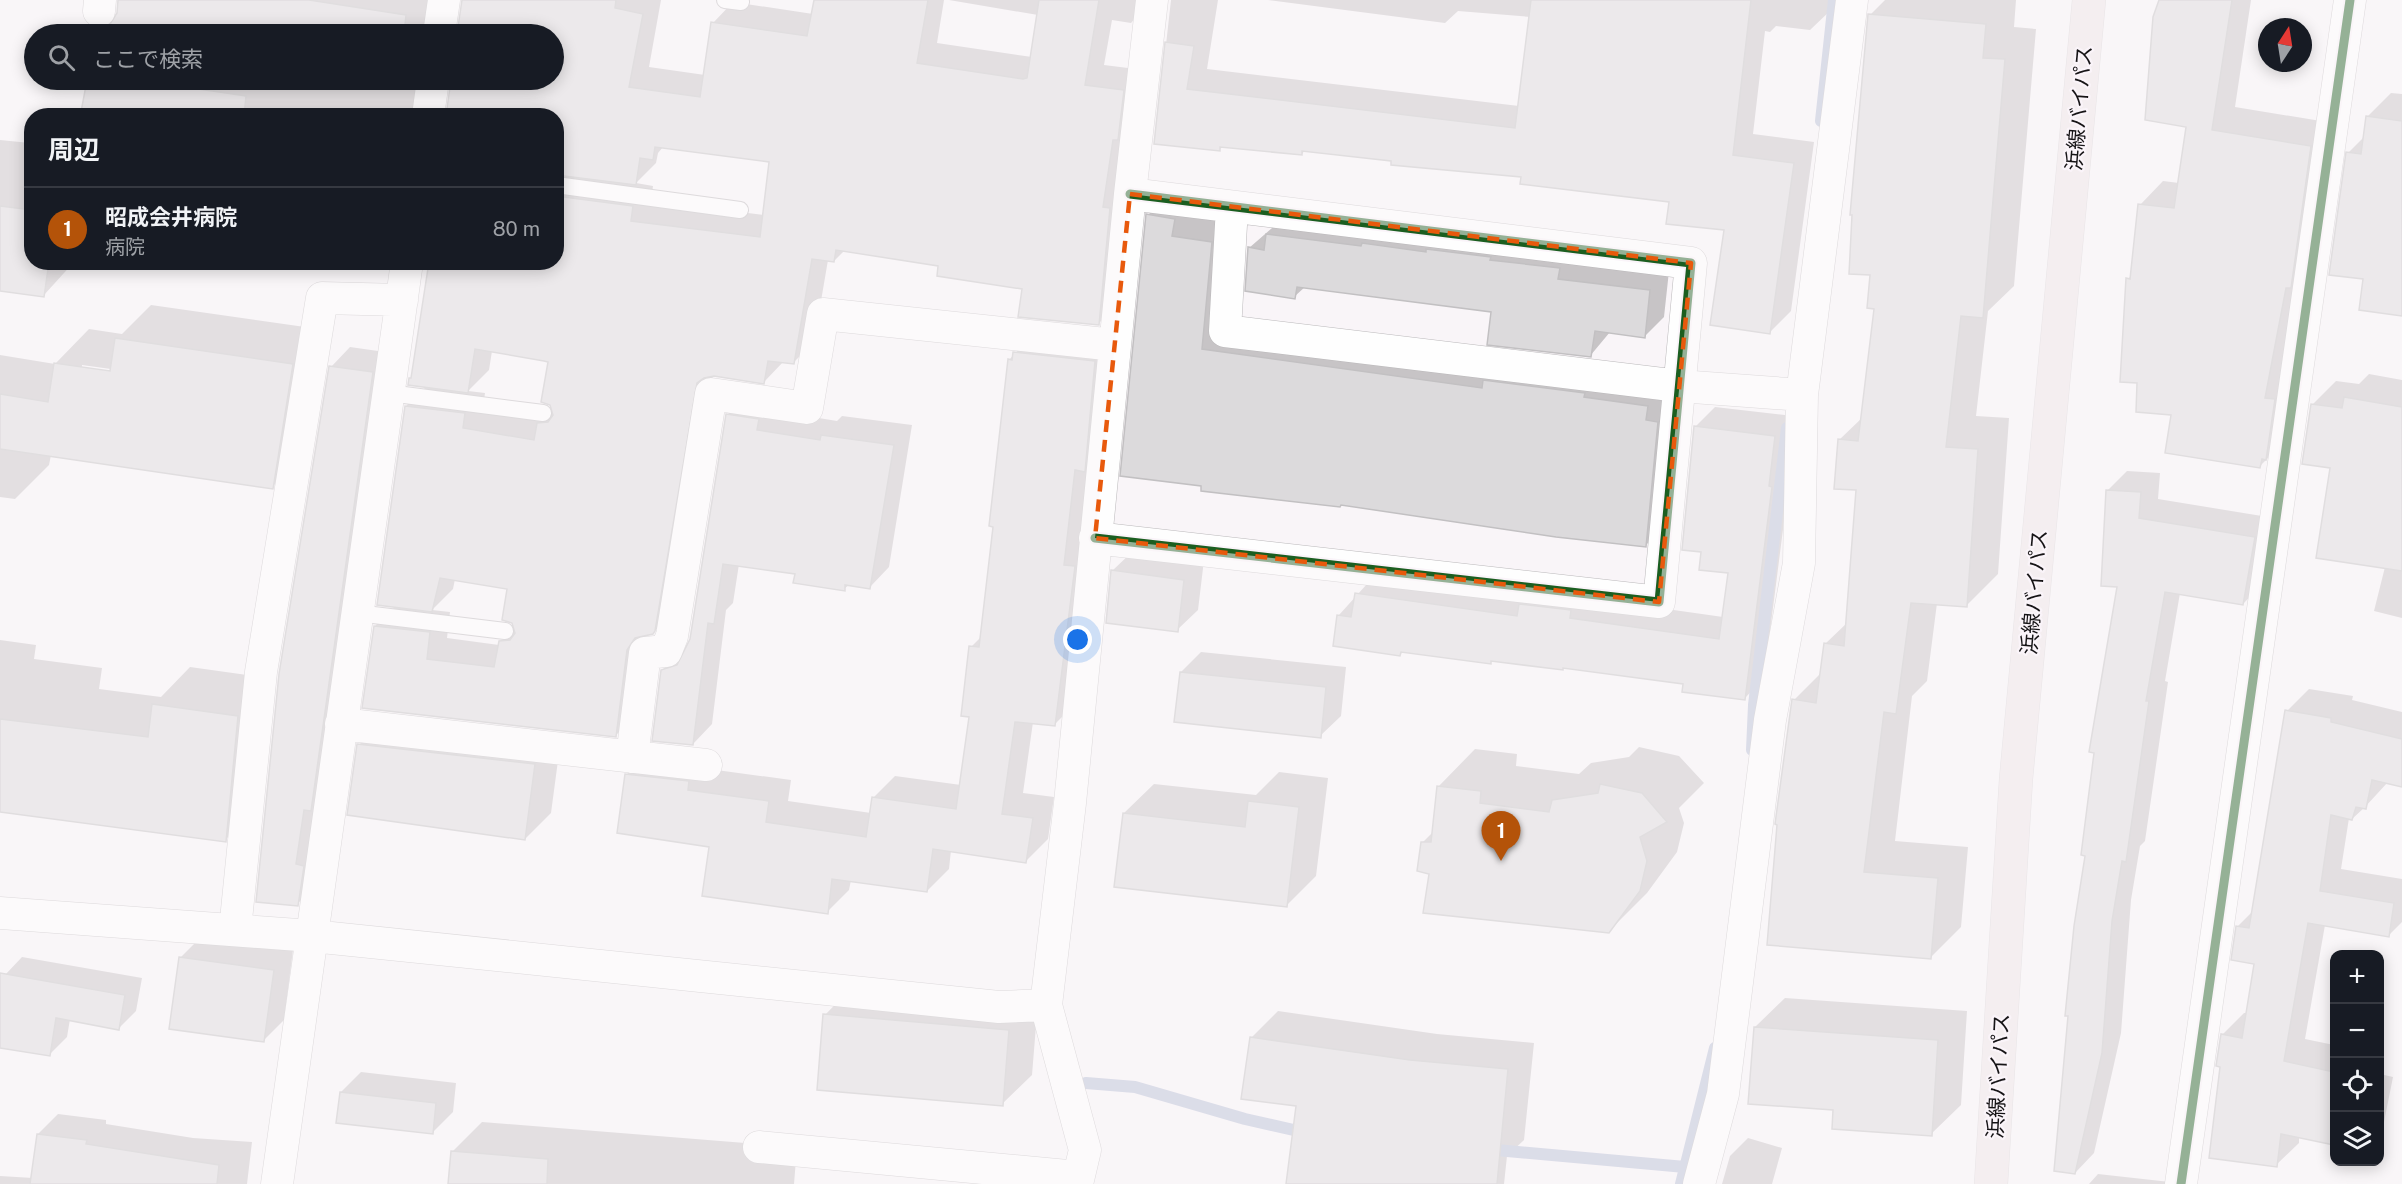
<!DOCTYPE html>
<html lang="ja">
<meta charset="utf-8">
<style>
:root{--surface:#171b24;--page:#242831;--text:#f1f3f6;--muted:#9ea1a6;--line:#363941;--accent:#b45309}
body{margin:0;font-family:"Public Sans","Noto Sans JP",sans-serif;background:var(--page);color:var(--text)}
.controls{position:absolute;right:18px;bottom:18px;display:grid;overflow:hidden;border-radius:12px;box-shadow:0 3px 15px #0003}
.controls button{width:54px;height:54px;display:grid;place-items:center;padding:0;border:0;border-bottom:2px solid var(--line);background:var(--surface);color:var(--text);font:30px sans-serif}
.compass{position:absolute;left:2258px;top:18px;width:54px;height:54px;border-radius:50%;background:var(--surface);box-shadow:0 3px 15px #0003;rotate:12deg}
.you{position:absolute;left:1078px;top:640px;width:21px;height:21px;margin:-15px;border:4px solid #fff;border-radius:50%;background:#1a73e8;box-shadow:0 0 0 9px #1a73e833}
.badge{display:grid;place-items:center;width:39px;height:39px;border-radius:50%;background:var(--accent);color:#fff;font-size:20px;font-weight:700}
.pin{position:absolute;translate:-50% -50px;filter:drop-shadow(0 2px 3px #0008)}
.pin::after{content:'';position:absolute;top:32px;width:21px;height:18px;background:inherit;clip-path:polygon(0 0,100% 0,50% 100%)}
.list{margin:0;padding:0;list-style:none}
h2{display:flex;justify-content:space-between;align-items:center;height:78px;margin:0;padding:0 24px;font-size:26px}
h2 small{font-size:20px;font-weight:400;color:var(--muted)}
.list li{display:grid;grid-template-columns:39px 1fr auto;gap:18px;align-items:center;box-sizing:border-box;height:84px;padding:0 24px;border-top:2px solid var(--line)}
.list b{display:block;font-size:22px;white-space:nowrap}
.list p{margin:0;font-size:20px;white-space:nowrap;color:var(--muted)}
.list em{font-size:20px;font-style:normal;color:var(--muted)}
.icon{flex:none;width:33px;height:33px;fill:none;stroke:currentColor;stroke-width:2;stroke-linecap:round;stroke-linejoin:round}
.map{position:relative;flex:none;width:2402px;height:1184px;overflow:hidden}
.search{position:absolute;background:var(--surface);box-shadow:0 3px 15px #0003;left:24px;top:24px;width:540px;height:66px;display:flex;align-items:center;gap:15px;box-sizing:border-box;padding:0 21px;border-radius:33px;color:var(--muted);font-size:22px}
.panel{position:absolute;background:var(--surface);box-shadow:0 3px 15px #0003;left:24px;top:108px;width:540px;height:162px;border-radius:24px}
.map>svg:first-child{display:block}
.shadow{fill:#0003;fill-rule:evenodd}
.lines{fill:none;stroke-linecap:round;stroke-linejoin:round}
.stream{stroke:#b6bed6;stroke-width:12}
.building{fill:#dcdadc;stroke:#c2c0c2;stroke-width:1.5}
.lane-casing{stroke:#bbb9bb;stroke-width:18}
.street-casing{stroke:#bbb9bb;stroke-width:33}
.highway-casing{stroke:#d3d1d3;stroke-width:34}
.lane{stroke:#fefefe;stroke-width:16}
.street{stroke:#fefefe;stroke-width:32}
.highway{stroke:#eee4e6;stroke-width:33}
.cycleway-casing{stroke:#faf4f9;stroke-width:13}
.cycleway{stroke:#1b5e20;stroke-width:9}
.marked{fill:none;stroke:#e8590c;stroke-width:4.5;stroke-dasharray:12 8;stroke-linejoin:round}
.labels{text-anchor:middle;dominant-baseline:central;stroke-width:4.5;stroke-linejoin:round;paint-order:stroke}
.street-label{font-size:21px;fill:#161416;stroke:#faf4f9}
</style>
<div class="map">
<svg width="2402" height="1184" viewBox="0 0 2402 1184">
<rect width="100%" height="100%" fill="#f9f5f8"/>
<!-- shadow -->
<path class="shadow" d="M 118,0 L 444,0 L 449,28 L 459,32 L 463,0 L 661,0 L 649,67 L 705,75 L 713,23 L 733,2 L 813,14 L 815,0 L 944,0 L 937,43 L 1032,57 L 1038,15 L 949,0 L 1152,0 L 1131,23 L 1112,20 L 1104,65 L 1144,70 L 1119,303 L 1098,324 L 1023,288 L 940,264 L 845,250 L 834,261 L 828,260 L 814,342 L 793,363 L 784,361 L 764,382 L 713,375 L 675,609 L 653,633 L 647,634 L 637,715 L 616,735 L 364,707 L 375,626 L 396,606 L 406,406 L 427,386 L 410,379 L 556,262 L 556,116 L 108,116 L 83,111 L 88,80 L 433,80 L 437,109 L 448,114 L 451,80 L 554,80 L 554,34 L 110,34 L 118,13 ZM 663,147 L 771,160 L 764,215 L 651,201 L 653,186 L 636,183 L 656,163 L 658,153 ZM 492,351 L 550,361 L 553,409 L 544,418 L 483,408 L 485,393 L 468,391 L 489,370 ZM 455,579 L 509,588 L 515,627 L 499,645 L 447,638 L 450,612 L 432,610 L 453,589 Z
M 1171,0 L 1218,0 L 1207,69 L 1519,106 L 1531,17 L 1458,11 L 1445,23 L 1268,0 L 1832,0 L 1831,10 L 1810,30 L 1776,26 L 1770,32 L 1765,31 L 1753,134 L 1814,142 L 1791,311 L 1770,332 L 1725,229 L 1670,201 L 1522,176 L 1393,160 L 1305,150 L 1302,154 L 1223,146 L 1219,150 L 1155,143 Z
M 1885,0 L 2016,0 L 2014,27 L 2036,29 L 2014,286 L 1988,311 L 1976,416 L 2009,418 L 1998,574 L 1966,606 L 1937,603 L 1927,681 L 1912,696 L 1895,841 L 1968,847 L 1961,927 L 1930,958 L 1769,944 L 1794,700 L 1822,672 L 1825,644 L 1848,622 L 1858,489 L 1839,440 L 1863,417 L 1875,307 L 1871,274 L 1870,15 Z
M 2160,0 L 2251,0 L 2235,107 L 2333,123 L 2283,443 L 2260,466 L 2172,413 L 2139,382 L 2128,279 L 2132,275 L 2140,205 L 2163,181 L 2179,183 L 2188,126 Z
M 2391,93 L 2402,94 L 2402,314 L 2365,278 L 2348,153 L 2365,136 L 2367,117 Z
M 0,140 L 30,143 L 26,176 L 32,177 L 32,262 L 74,262 L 44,295 L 0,290 Z
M 1168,195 L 1232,222 L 1221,329 L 1667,386 L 1666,525 L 1646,545 L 1342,503 L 1202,489 L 1148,215 Z
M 1287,215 L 1669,271 L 1664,317 L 1644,337 L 1610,332 L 1590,356 L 1493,311 L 1306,286 L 1294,297 L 1249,248 Z
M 151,305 L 326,330 L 306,453 L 272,487 L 51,455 L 49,465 L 15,499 L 0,497 L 0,355 L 55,364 L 89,329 L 122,334 ZM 82,365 L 118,370 L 118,373 L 82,368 Z
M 1036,331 L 1117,339 L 1076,703 L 1054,725 L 1033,722 L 1023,793 L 1054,797 L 1048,839 L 1026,861 L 951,850 L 949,869 L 927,891 L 851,880 L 849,890 L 827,912 L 711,846 L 626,775 L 648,753 L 709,769 L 791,780 L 788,801 L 871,813 L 873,798 L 895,776 L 961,785 L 971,715 L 971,647 L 982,636 L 1009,360 Z
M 350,347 L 392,353 L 317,885 L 297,904 L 258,901 L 331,367 Z
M 2369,374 L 2402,380 L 2402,618 L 2374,611 L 2385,567 L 2332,466 L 2312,405 L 2336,381 L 2359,384 Z
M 747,396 L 776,411 L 837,421 L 842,416 L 912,425 L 889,567 L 870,587 L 850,584 L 844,589 L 796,573 L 739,564 L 733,603 L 726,610 L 712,724 L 693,744 L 662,670 L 686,649 L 691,639 L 727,415 Z
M 1715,407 L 1794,416 L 1791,467 L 1764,678 L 1745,698 L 1684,682 L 1565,666 L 1562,669 L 1493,660 L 1490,663 L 1403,651 L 1400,655 L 1334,645 L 1339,615 L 1376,574 L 1589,598 L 1723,617 L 1730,572 L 1702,551 L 1695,427 Z
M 2127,471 L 2160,473 L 2158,499 L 2274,518 L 2262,584 L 2243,604 L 2180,593 L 2165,681 L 2168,682 L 2145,841 L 2140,846 L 2131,900 L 2121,1033 L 2094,1153 L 2075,1173 L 2087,855 L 2119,585 L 2107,491 Z
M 1133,551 L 1204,560 L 1198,610 L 1177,630 L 1112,571 Z
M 0,640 L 36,645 L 34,659 L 102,668 L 99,689 L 161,697 L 190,667 L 275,679 L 263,803 L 225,840 L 0,803 Z
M 1201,652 L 1346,667 L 1341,716 L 1320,736 L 1181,672 Z
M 2309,689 L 2353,696 L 2352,700 L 2402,712 L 2402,785 L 2388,782 L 2365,807 L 2352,819 L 2349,818 L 2341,869 L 2402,879 L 2402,922 L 2388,936 L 2325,925 L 2305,1039 L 2334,1045 L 2334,1144 L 2299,1136 L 2299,1143 L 2276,1165 L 2221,1066 L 2222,1035 L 2244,1013 L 2247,1013 L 2256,963 L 2237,927 L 2253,911 L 2287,711 Z
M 385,718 L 561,738 L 551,813 L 525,839 L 359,745 Z
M 1639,747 L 1679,756 L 1704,783 L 1679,808 L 1684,823 L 1677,852 L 1647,893 L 1609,931 L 1422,843 L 1434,831 L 1438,787 L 1475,749 L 1517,754 L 1516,766 L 1579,774 L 1591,763 L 1629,757 Z
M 1279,772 L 1328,778 L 1316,876 L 1286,906 L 1124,813 L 1154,784 L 1256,795 Z
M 201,937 L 293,950 L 284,1020 L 263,1041 L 180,958 Z
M 22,957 L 142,978 L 136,1011 L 119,1028 L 70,1019 L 67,1037 L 50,1054 L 0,1047 L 0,998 L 5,975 Z
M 854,985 L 1038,1001 L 1032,1075 L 1002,1104 L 825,1015 Z
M 1785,998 L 1967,1011 L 1961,1105 L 1931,1134 L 1834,1108 L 1755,1027 Z
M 1278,1011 L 1437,1034 L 1534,1043 L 1524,1140 L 1507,1156 L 1504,1184 L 1287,1184 L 1298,1105 L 1251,1038 Z
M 2380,1055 L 2382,1055 L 2380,1068 Z
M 361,1072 L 456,1083 L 453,1112 L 432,1133 L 341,1092 Z
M 2380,1074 L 2393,1077 L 2383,1127 L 2380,1130 Z
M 58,1114 L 106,1120 L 106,1124 L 193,1138 L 252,1142 L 247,1184 L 0,1184 L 0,1176 L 33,1178 L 38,1134 Z
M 482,1122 L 797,1147 L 794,1184 L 449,1184 L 452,1152 Z
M 1748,1138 L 1782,1148 L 1772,1184 L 1722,1184 L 1730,1156 Z
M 2098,1174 L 2179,1183 L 2179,1184 L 2089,1184 Z"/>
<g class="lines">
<!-- stream -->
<path class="stream" d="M 1821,121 L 1834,0
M 1752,750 L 1754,705 L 1787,428
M 1086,1083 L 1135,1087 L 1245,1119 L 1307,1133
M 1485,1149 L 1685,1167
M 1681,1184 L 1715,1048"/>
</g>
<!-- building -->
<path class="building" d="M 118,0 L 309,0 L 406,15 L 404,34 L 109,34 L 110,24 L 117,13 Z
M 462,0 L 616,0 L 615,8 L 643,14 L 629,87 L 700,97 L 711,22 L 807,36 L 814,0 L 928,0 L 917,63 L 1023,79 L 1027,78 L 1039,0 L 1099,0 L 1085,85 L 1124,90 L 1118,140 L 1113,140 L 1103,207 L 1110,208 L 1099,325 L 1018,317 L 1022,289 L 937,276 L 938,266 L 836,250 L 834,262 L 812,259 L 794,364 L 768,361 L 764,384 L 714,376 L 704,378 L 697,383 L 655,631 L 653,634 L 635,638 L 627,650 L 616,737 L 362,708 L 374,626 L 430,632 L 427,659 L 494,667 L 499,641 L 510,640 L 515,633 L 512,623 L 502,620 L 507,589 L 440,578 L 432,612 L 377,605 L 405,406 L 465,413 L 463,428 L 534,440 L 537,423 L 548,422 L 553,415 L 550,405 L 541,402 L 548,362 L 544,361 L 475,349 L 468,393 L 408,385 L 409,378 L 411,378 L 429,262 L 556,262 L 556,196 L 633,206 L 631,221 L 760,237 L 769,162 L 655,147 L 653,160 L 640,158 L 636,185 L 556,175 L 556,116 L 446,116 L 451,80 L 554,80 L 554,34 L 457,34 Z
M 1531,0 L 1751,0 L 1733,155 L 1794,163 L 1770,334 L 1710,325 L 1724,230 L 1666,224 L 1669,202 L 1520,184 L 1521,177 L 1391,165 L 1391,161 L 1302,151 L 1302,155 L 1220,147 L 1220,151 L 1154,144 L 1165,42 L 1194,46 L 1187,89 L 1515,128 Z
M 2159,0 L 2232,0 L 2212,130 L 2311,146 L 2291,288 L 2286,288 L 2265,398 L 2275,399 L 2266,460 L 2262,459 L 2260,468 L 2165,453 L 2171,415 L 2136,412 L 2137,383 L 2120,382 L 2126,278 L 2130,279 L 2138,204 L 2174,208 L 2186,127 L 2145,120 L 2153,17 Z
M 1868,14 L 1986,24 L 1983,58 L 2005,59 L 1983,318 L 1961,316 L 1946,447 L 1978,449 L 1967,607 L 1911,603 L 1896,714 L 1884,712 L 1864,872 L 1938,878 L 1931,959 L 1767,945 L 1777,825 L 1775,824 L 1792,699 L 1816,703 L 1824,643 L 1844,646 L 1856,490 L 1834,489 L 1838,439 L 1858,441 L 1874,309 L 1867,308 L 1870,275 L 1849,274 L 1852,215 L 1850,215 Z
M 87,80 L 138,80 L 246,96 L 244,116 L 99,116 L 81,112 Z
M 2366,116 L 2402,121 L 2402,316 L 2359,310 L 2363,279 L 2329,275 L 2346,152 L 2361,154 Z
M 0,206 L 32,210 L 32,262 L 49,262 L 44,297 L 0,291 Z
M 1146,214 L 1175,219 L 1172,236 L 1212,242 L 1202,349 L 1482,388 L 1483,380 L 1585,393 L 1584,397 L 1648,406 L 1646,420 L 1658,422 L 1646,547 L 1556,537 L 1341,505 L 1340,507 L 1201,491 L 1201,486 L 1120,476 Z
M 1266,234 L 1361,246 L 1362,243 L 1426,252 L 1426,249 L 1491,257 L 1490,260 L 1560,268 L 1558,279 L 1650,290 L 1645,338 L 1595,331 L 1591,357 L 1487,345 L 1491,312 L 1297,287 L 1295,299 L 1245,291 L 1248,247 L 1264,250 Z
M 115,338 L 293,364 L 273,489 L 0,449 L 0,394 L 48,402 L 54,363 L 110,371 Z
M 1013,352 L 1095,361 L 1085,472 L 1075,470 L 1064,565 L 1075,566 L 1055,726 L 1015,722 L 1002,814 L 1033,818 L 1026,863 L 933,849 L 927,892 L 832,879 L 828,914 L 702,896 L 709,847 L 617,833 L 625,774 L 689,781 L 688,790 L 769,801 L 766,822 L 866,837 L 872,797 L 956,809 L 969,717 L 961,716 L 969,646 L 979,647 L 993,527 L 989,526 L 998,447 L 1008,359 L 1012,360 Z
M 329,366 L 373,372 L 311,811 L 304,810 L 296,864 L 304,866 L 298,906 L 256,902 L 279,674 Z
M 2344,397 L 2402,407 L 2402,571 L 2316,558 L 2330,468 L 2302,464 L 2311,404 L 2342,408 Z
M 726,414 L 759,419 L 757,430 L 820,440 L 821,435 L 894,445 L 870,589 L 845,585 L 845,591 L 793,583 L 795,574 L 723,564 L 714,624 L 708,623 L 693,745 L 652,741 L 661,670 L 677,665 L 690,639 Z
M 1694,426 L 1775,436 L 1769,486 L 1772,487 L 1745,700 L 1682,692 L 1683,684 L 1563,668 L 1563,670 L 1491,661 L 1491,664 L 1401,652 L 1400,656 L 1333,646 L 1337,615 L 1351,617 L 1355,593 L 1517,616 L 1519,604 L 1571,610 L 1570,618 L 1719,639 L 1728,573 L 1699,570 L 1701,552 L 1682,550 Z
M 2106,490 L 2141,492 L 2139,518 L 2255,537 L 2243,605 L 2165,592 L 2146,701 L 2149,701 L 2126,862 L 2122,861 L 2112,921 L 2102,1053 L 2075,1174 L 2054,1171 L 2068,1016 L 2065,1016 L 2074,926 L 2085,856 L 2081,855 L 2094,753 L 2089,752 L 2117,587 L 2101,586 Z
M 1111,570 L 1184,580 L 1178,632 L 1106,623 Z
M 1180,672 L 1326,687 L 1321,738 L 1174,722 Z
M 152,704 L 238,716 L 226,842 L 0,812 L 0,719 L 148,737 Z
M 2285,710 L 2331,718 L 2331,722 L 2402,739 L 2402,787 L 2372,780 L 2366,809 L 2356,807 L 2352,820 L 2331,815 L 2320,891 L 2394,903 L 2389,937 L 2308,923 L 2284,1061 L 2334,1072 L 2334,1145 L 2281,1134 L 2277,1167 L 2209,1158 L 2220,1067 L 2216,1066 L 2221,1034 L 2242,1038 L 2254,964 L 2231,960 L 2236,926 L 2249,928 Z
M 357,744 L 535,764 L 525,840 L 347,815 Z
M 1600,784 L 1642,793 L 1667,822 L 1640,837 L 1647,861 L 1640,891 L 1609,933 L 1423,913 L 1429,874 L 1417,871 L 1421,842 L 1431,842 L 1437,786 L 1481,791 L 1480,803 L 1549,812 L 1552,800 L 1598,793 Z
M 1248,801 L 1299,807 L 1287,907 L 1114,887 L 1123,813 L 1245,827 Z
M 179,957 L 274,970 L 264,1042 L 169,1029 Z
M 0,973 L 125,995 L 119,1030 L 56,1018 L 50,1056 L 0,1048 Z
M 823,1014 L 1009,1030 L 1003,1106 L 817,1090 Z
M 1754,1027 L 1938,1040 L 1932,1136 L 1832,1129 L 1833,1110 L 1748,1104 Z
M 1250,1037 L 1410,1060 L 1508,1069 L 1497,1184 L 1286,1184 L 1296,1106 L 1241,1099 Z
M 340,1092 L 436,1103 L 433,1134 L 336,1123 Z
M 37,1134 L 87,1140 L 86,1144 L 219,1165 L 217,1184 L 30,1184 Z
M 451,1151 L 548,1159 L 547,1184 L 448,1184 Z"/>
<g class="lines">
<defs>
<path id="lane" d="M 725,0 L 741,2
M 556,185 L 740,210
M 389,393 L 543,413
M 357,613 L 505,631"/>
<path id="street" d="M 99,11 L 100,0
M 439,34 L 444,0
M 428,116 L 433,80
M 1232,207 L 1225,331 L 1679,386 L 1802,395
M 1095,538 L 1659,602 L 1691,263 L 1130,194
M 341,724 L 706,765
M 632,757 L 645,653 L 666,651 L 672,636 L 711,394 L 807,408 L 823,314 L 1115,345
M 0,913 L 312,936 L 999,1007 L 1046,1005
M 235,930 L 261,672 L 322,298 L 402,300
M 759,1147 L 1078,1177
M 277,1184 L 407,262
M 1077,1184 L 1085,1150 L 1046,1005 L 1070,803 L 1130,194 L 1152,0
M 1699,1184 L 1723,1094 L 1770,720 L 1799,563 L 1802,395 L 1852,0
M 2181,1184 L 2350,0"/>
<path id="highway" d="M 1991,1184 L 2016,779 L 2089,0"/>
</defs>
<!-- lane casing -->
<use href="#lane" class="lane-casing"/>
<!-- street casing -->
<use href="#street" class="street-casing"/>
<!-- highway casing -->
<use href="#highway" class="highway-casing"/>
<!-- lane -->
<use href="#lane" class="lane"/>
<!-- street -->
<use href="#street" class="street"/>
<!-- highway -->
<use href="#highway" class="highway"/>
<defs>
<path id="cycleway" d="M 1095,538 L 1659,602 L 1691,263 L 1130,194
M 2181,1184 L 2350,0"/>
</defs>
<!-- cycleway casing -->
<use href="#cycleway" class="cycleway-casing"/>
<!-- cycleway -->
<use href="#cycleway" class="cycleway"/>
</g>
<!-- marked area -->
<path d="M0 0H2402V1184H0ZM 1130,194 L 1691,263 L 1659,602 L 1095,538 Z" fill="#f9f5f8" fill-opacity=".55" fill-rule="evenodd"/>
<path class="marked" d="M 1130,194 L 1691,263 L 1659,602 L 1095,538 Z"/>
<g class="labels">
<!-- street labels -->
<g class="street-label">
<text transform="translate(2079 108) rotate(-85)">浜線バイパス</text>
<text transform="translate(2034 592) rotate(-85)">浜線バイパス</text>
<text transform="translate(1998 1076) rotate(-87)">浜線バイパス</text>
</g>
</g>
</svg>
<div class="controls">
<button>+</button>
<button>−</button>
<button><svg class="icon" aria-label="locate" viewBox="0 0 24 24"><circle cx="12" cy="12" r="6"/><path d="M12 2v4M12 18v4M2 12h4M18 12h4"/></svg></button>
<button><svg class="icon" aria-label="layers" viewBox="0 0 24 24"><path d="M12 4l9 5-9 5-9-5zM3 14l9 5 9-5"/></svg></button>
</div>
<svg class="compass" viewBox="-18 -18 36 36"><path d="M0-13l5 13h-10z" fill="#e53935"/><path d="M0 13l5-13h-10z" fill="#9ea1a6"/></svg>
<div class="you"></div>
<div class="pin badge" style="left:1501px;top:861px">1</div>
<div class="search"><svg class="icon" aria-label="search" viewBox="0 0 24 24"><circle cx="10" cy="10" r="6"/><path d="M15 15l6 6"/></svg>ここで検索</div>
<section class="panel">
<h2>周辺<small></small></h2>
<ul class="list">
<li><span class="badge">1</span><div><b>昭成会井病院</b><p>病院</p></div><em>80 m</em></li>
</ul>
</section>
</div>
